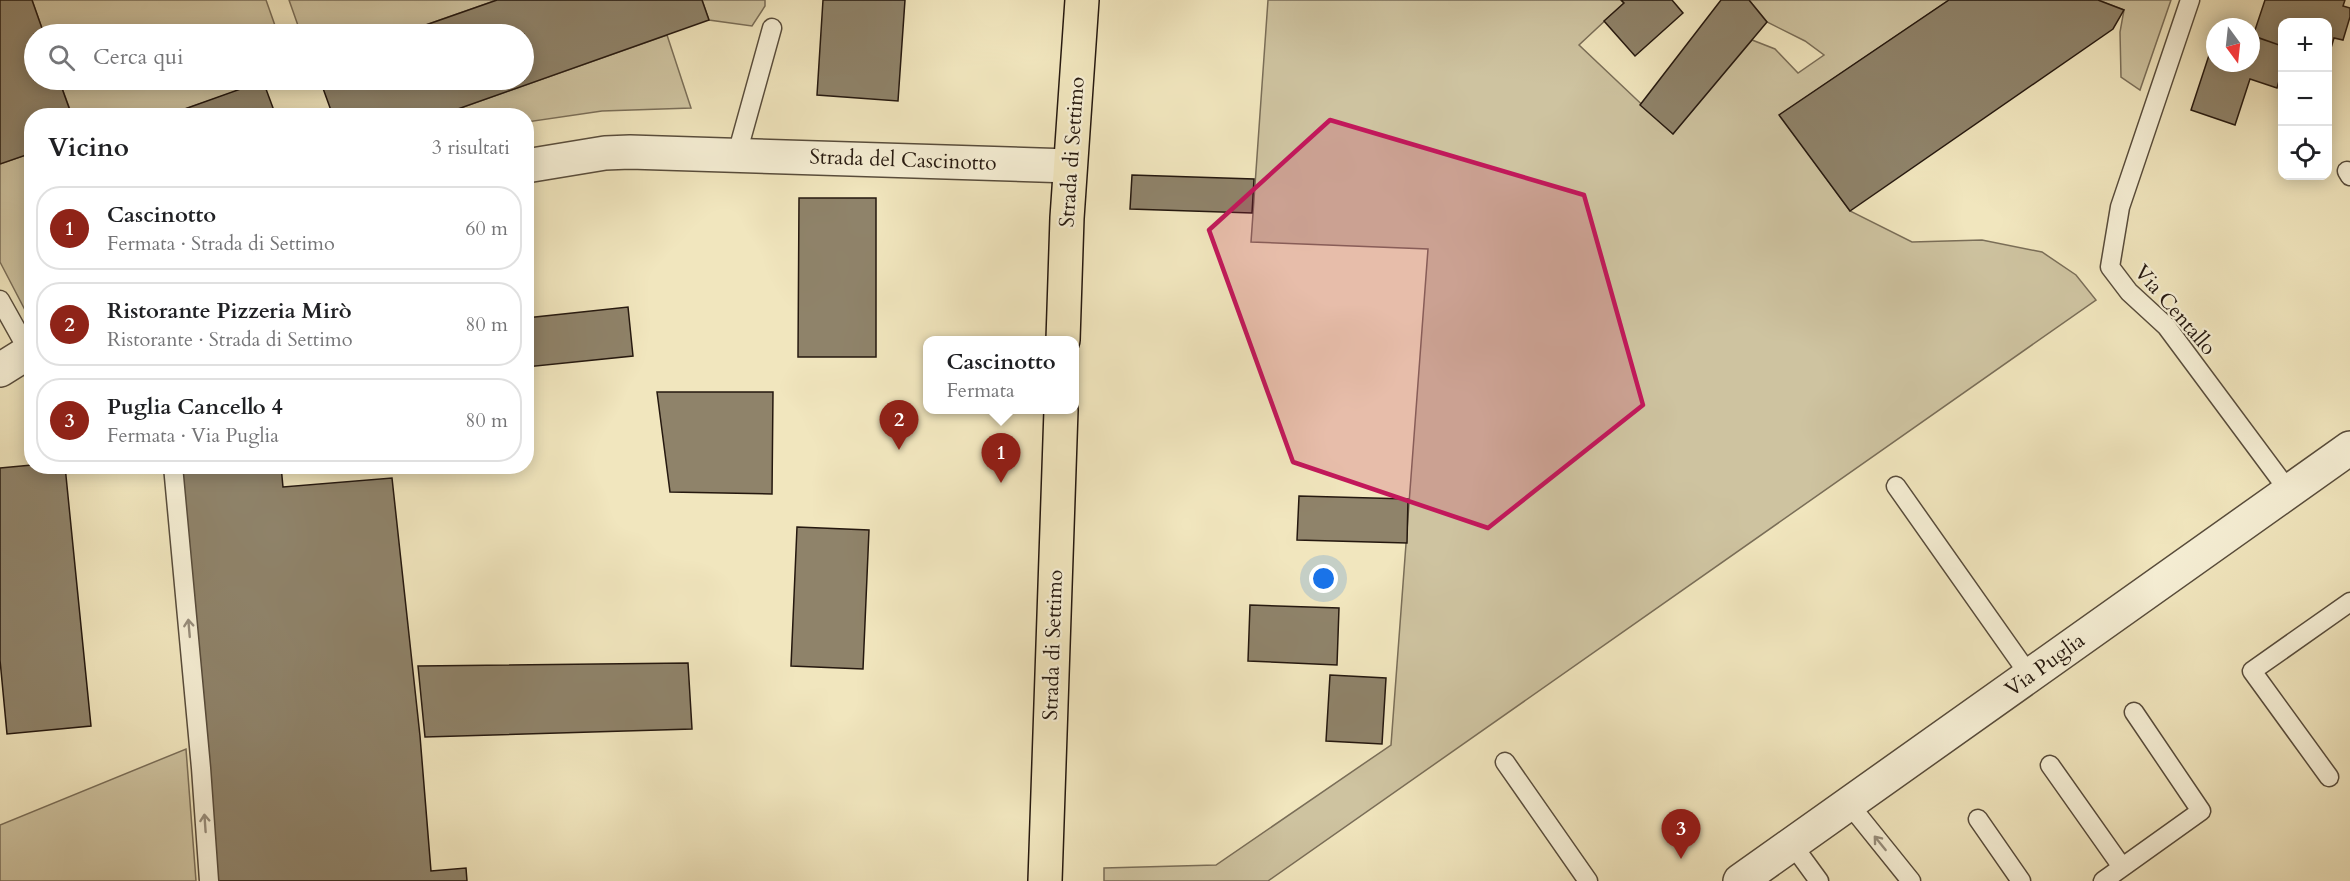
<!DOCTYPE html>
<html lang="it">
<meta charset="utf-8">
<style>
:root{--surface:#fff;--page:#f2f2f2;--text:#202124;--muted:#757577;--line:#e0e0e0;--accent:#8f2418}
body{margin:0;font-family:Cardo,serif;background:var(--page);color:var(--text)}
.controls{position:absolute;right:18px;top:18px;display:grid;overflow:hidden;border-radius:12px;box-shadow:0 3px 15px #0003}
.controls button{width:54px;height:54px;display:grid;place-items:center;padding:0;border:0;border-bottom:2px solid var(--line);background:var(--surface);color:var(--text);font:30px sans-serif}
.compass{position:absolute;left:2206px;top:18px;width:54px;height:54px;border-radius:50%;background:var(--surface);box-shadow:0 3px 15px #0003;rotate:165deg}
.you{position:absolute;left:1324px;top:579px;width:21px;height:21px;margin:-15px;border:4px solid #fff;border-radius:50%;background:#1a73e8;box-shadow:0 0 0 9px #1a73e833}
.badge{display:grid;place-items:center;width:39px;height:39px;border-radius:50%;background:var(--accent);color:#fff;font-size:20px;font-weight:700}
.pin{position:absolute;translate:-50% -50px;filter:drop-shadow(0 2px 3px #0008)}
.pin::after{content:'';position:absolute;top:32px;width:21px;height:18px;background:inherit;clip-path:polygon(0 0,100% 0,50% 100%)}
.popup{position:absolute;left:923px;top:336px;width:156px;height:78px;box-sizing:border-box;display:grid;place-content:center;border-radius:12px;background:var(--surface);filter:drop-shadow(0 2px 4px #0005);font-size:20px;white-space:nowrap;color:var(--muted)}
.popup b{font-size:22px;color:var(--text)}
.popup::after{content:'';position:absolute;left:50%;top:100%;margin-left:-12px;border:12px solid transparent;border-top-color:var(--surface)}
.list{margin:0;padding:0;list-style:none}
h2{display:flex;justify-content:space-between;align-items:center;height:78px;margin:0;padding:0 24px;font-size:26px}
h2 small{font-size:20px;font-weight:400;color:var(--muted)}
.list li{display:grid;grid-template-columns:39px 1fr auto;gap:18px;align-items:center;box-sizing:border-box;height:84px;margin:0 12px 12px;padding:0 12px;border:2px solid var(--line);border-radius:24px}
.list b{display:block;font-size:22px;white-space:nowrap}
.list p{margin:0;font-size:20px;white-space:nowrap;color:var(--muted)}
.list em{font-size:20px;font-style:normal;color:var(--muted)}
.icon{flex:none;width:33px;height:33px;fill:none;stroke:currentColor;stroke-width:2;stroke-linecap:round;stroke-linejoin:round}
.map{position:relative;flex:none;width:2350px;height:881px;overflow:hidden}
.search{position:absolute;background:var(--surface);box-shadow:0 3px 15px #0003;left:24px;top:24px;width:510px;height:66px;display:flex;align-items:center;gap:15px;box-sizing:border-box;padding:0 21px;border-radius:33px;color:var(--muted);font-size:22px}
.panel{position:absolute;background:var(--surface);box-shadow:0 3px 15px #0003;left:24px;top:108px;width:510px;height:366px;border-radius:24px}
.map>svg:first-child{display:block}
.green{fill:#cec3a0;stroke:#7a6e58;stroke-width:1.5}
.building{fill:#8f836a;stroke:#25180f;stroke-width:1.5}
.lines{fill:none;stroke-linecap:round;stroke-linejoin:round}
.service-casing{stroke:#584c3b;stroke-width:21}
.minor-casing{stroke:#584c3b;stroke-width:36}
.primary-casing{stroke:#25180f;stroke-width:36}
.service{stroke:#f6efd5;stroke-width:18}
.minor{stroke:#f6efd5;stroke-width:33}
.primary{stroke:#f1e6be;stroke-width:33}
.oneway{stroke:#988e7c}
.marked{fill:#c2185b;fill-opacity:0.2;stroke:#c2185b;stroke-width:4.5;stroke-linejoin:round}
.labels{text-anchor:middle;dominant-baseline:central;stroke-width:4.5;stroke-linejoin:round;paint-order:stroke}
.street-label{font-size:21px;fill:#25180f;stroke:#f6efd5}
</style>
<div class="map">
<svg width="2350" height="881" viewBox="0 0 2350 881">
<rect width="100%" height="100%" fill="#f1e6be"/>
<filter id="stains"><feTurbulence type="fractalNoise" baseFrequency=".00333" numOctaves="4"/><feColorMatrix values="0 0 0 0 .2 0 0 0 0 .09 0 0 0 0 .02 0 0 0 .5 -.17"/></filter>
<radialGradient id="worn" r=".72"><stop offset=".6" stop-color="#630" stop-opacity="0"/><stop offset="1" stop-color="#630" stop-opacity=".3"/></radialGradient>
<!-- green -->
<path class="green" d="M 32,0 L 266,0 L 278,34 L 44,34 Z
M 289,0 L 497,0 L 400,34 L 301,34 Z
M 702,0 L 765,0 L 765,6 L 752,26 L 709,20 Z
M 1268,0 L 1621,0 L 1624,3 L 1579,45 L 1673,134 L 1752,40 L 1775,49 L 1798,73 L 1824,55 L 1805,41 L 1767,22 L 1749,0 L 1949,0 L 1780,115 L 1850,211 L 1912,242 L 1982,240 L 2042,252 L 2076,275 L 2096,300 L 1268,881 L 1104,881 L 1104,868 L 1216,865 L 1391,745 L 1428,249 L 1251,242 Z
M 2098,0 L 2171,0 L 2140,90 L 2121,77 L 2120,32 L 2124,10 Z
M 667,35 L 691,108 L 602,111 L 527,122 L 526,116 L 438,116 Z
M 59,80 L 268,80 L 165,116 L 72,115 Z
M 31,153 L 32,306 L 25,310 L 0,262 L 0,164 Z
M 186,749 L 196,881 L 0,881 L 0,825 Z"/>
<!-- building -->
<path class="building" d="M 0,0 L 32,0 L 44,34 L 34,34 L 34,80 L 59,80 L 72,116 L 32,116 L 32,153 L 0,164 Z
M 497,0 L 702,0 L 709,20 L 438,116 L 333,116 L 320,80 L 524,80 L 524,34 L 400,34 Z
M 823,0 L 905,0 L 898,101 L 817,95 Z
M 1621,0 L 1672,0 L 1683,13 L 1635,56 L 1604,21 L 1624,3 Z
M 1721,0 L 1749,0 L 1767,22 L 1673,134 L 1640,105 Z
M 1949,0 L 2098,0 L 2124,10 L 2113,29 L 1850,211 L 1779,115 Z
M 2265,0 L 2345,0 L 2343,6 L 2350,8 L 2350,17 L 2343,40 L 2334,38 L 2328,58 L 2328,22 L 2282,22 L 2282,46 L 2253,36 Z
M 2251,35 L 2282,46 L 2282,70 L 2277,88 L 2250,79 L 2235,125 L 2191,110 L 2215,37 L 2215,63 L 2251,63 Z
M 263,81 L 276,116 L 165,116 Z
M 1132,175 L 1254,179 L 1252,213 L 1130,209 Z
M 799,198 L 876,198 L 876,357 L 798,357 Z
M 628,307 L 633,356 L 526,367 L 526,318 Z
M 657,392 L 773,392 L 772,494 L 670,492 Z
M 32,465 L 65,466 L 91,726 L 7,734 L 0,660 L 0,468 Z
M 181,466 L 281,466 L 283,487 L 392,478 L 420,736 L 431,871 L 466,868 L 467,881 L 216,881 Z
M 1299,496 L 1408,499 L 1407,543 L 1297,540 Z
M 797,527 L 869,530 L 863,669 L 791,666 Z
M 1250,605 L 1339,608 L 1337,665 L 1248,661 Z
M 688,663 L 692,729 L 425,737 L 418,666 Z
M 1330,675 L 1386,678 L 1382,744 L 1326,741 Z"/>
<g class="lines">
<defs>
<path id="service" d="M 2190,0 L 2120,207 L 2110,267 L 2129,292 L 2166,326 L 2288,490
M 737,154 L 772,28
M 2347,171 L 2350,176
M 0,300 L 29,352
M 173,466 L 201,768 L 209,881
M 1896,486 L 2030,676
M 1505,762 L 1588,881
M 2050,765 L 2122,867
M 2329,777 L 2252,671 L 2350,602
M 1849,804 L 1911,881
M 1978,819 L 2021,881
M 1792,844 L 1819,881
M 2103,881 L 2201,811 L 2134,712"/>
<path id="minor" d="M 526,166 L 605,153 L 630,152 L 1070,166
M 0,370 L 32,350
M 1740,881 L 2350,448"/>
<path id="primary" d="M 1063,340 L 1067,218 L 1082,0
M 1045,881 L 1061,410"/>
</defs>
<!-- service casing -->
<use href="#service" class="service-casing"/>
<!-- minor casing -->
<use href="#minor" class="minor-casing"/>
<!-- primary casing -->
<use href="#primary" class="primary-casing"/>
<!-- service -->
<use href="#service" class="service"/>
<!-- minor -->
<use href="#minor" class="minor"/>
<!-- primary -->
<use href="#primary" class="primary"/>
</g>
<!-- one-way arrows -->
<defs><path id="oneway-shaft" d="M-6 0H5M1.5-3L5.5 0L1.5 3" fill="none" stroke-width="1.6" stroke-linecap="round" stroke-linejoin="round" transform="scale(1.5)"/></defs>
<g class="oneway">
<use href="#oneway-shaft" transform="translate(189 628) rotate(-95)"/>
<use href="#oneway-shaft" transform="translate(205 823) rotate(-94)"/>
<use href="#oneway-shaft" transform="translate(1880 843) rotate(-129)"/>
</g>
<!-- marked area -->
<path class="marked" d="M 1330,120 L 1584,195 L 1643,405 L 1488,528 L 1293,462 L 1209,230 Z"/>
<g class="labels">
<!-- street labels -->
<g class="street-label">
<text transform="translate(1072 152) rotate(-86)">Strada di Settimo</text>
<text transform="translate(903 160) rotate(2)">Strada del Cascinotto</text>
<text transform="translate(2175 310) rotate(49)">Via Centallo</text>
<text transform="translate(1053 645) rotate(-88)">Strada di Settimo</text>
<text transform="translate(2045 665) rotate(-36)">Via Puglia</text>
</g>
</g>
<rect width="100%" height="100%" filter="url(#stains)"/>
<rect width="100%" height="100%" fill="url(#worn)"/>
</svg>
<div class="controls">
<button>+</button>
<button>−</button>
<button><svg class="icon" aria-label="locate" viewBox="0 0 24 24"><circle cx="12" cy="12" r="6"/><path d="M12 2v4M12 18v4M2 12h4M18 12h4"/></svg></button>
</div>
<svg class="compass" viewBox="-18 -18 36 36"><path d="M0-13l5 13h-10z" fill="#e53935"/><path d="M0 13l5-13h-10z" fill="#757577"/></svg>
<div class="you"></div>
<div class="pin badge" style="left:1001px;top:483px">1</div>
<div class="popup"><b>Cascinotto</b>Fermata</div>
<div class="pin badge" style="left:899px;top:450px">2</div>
<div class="pin badge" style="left:1681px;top:859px">3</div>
<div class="search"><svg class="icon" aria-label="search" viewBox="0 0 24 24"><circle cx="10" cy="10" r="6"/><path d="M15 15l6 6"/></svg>Cerca qui</div>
<section class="panel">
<h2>Vicino<small>3 risultati</small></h2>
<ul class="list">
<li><span class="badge">1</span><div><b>Cascinotto</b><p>Fermata · Strada di Settimo</p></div><em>60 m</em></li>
<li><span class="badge">2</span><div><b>Ristorante Pizzeria Mirò</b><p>Ristorante · Strada di Settimo</p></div><em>80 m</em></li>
<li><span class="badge">3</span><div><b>Puglia Cancello 4</b><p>Fermata · Via Puglia</p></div><em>80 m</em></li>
</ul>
</section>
</div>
